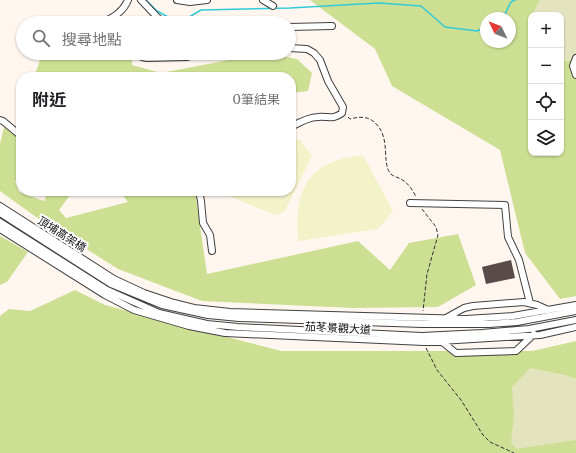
<!DOCTYPE html>
<html lang="zh-TW">
<meta charset="utf-8">
<style>
:root{--surface:#fff;--page:#f6f6f6;--text:#202124;--muted:#757577;--line:#e0e0e0}
body{margin:0;font-family:Merriweather,"Noto Sans TC",serif;background:var(--page);color:var(--text)}
.controls{position:absolute;right:12px;top:12px;display:grid;overflow:hidden;border-radius:8px;box-shadow:0 1px 3px #0004}
.controls button{width:36px;height:36px;display:grid;place-items:center;padding:0;border:0;border-bottom:1px solid var(--line);background:var(--surface);color:var(--text);font:20px sans-serif}
.compass{position:absolute;left:480px;top:12px;width:36px;height:36px;border-radius:50%;background:var(--surface);box-shadow:0 1px 3px #0004;rotate:313deg}
.list{margin:0;padding:0;list-style:none}
h2{display:flex;justify-content:space-between;align-items:center;height:52px;margin:0;padding:0 16px;font-size:17px}
h2 small{font-size:13px;font-weight:400;color:var(--muted)}
.icon{flex:none;width:22px;height:22px;fill:none;stroke:currentColor;stroke-width:2;stroke-linecap:round;stroke-linejoin:round}
.map{position:relative;flex:none;width:576px;height:453px;overflow:hidden}
.search{position:absolute;background:var(--surface);box-shadow:0 1px 3px #0004;left:16px;top:16px;width:280px;height:44px;display:flex;align-items:center;gap:10px;box-sizing:border-box;padding:0 14px;border-radius:22px;color:var(--muted);font-size:15px}
.panel{position:absolute;background:var(--surface);box-shadow:0 1px 3px #0004;left:16px;top:72px;width:280px;height:124px;border-radius:16px}
.map>svg:first-child{display:block}
.forest{fill:#cddf93;fill-rule:evenodd}
.cemetery{fill:#e3e3be}
.pitch{fill:#f2f3c8}
.lines{fill:none;stroke-linecap:round;stroke-linejoin:round}
.stream{stroke:#31cad8;stroke-width:1.5}
.building{fill:#584b4a}
.minor-casing{stroke:#414141;stroke-width:8}
.path{stroke:#303030;stroke-width:1;stroke-dasharray:4 2;stroke-linecap:butt}
.minor{stroke:#fff;stroke-width:6}
.labels{text-anchor:middle;dominant-baseline:central;stroke-width:4;stroke-linejoin:round;paint-order:stroke}
.street-label{font-size:11px;fill:#0e0e0e;stroke:#fff}
</style>
<div class="map">
<svg width="576" height="453" viewBox="0 0 576 453">
<rect width="100%" height="100%" fill="#fff7ef"/>
<!-- forest -->
<path class="forest" d="M 310,0 L 540,0 L 533,15 L 531,15 L 531,153 L 561,153 L 561,61 L 576,60 L 576,296 L 560,299 L 525,253 L 500,150 L 392,86 L 375,49 ZM 486,18 L 510,18 L 510,42 L 486,42 Z
M 83,53 L 132,53 L 132,65 L 161,73 L 265,53 L 297,59 L 312,73 L 308,91 L 291,93 L 291,77 L 272,77 L 270,74 L 244,77 L 34,77 L 40,60 L 81,55 Z
M 4,127 L 21,141 L 21,174 L 15,181 L 19,192 L 44,201 L 48,191 L 73,191 L 59,210 L 66,218 L 128,202 L 119,191 L 195,191 L 207,274 L 358,241 L 390,270 L 409,243 L 458,234 L 476,285 L 438,307 L 352,308 L 202,301 L 118,269 L 36,217 L 0,191 L 0,144 Z
M 0,236 L 28,252 L 7,282 L 0,285 Z
M 75,290 L 105,305 L 281,351 L 532,351 L 576,341 L 576,453 L 0,453 L 0,316 L 9,309 L 30,311 Z"/>
<!-- cemetery -->
<path class="cemetery" d="M 540,0 L 576,0 L 576,60 L 561,61 L 561,15 L 533,15 Z
M 530,368 L 566,375 L 576,379 L 576,440 L 516,449 L 511,442 L 514,416 L 512,387 Z"/>
<!-- pitch -->
<path class="pitch" d="M 291,139 L 300,140 L 312,156 L 285,211 L 275,215 L 217,191 L 291,191 Z
M 363,155 L 393,211 L 378,229 L 298,241 C 296,206 298,175 335,161 C 344,157 354,157 363,155 Z"/>
<g class="lines">
<!-- stream -->
<path class="stream" d="M 146,0 L 157,11 L 179,23 L 201,10 L 290,8 L 379,3 L 421,6 L 445,27 L 477,31 L 486,27
M 503,18 L 511,2 L 515,0"/>
</g>
<!-- building -->
<path class="building" d="M 511,260 L 515,278 L 486,284 L 482,267 Z"/>
<g class="lines">
<defs>
<path id="minor" d="M 141,0 L 159,19 L 159,23
M 177,0 L 190,2 L 207,0
M 263,0 L 273,6
M 101,23 C 113,18 123,12 128,0
M 289,27 L 332,26
M 289,48 L 307,49 L 314,53 L 320,60 L 328,81 L 343,107 L 342,113 C 333,120 328,116 318,117 C 310,117 298,123 291,127
M 139,53 L 142,57 L 147,58 L 187,57 L 199,53
M 576,58 L 573,66 L 576,75
M 0,120 L 3,121 L 21,136
M 199,191 L 201,201 L 203,223 L 210,235 L 212,251
M 410,203 L 505,205 L 508,237 L 519,260 L 530,303
M 0,206 L 114,279 L 144,293 L 174,303 L 194,308 L 230,312 L 466,319 L 513,316 L 576,305
M 0,213 L 111,284 L 162,305 L 208,315 L 239,318 L 300,320 L 423,324 L 489,324 L 517,322 L 576,311
M 0,222 L 107,290 L 159,313 L 207,324 L 238,327 L 422,336 L 482,333 L 529,329 L 576,320
M 0,229 L 105,295 L 134,310 L 189,326 L 225,333 L 424,342 L 540,335 L 576,327
M 446,318 L 464,308 L 473,306 L 524,302 L 537,305 L 548,310
M 441,341 L 456,353 L 516,351 L 534,334"/>
</defs>
<!-- minor casing -->
<use href="#minor" class="minor-casing"/>
<!-- path -->
<path class="path" d="M 348,117 L 350,119 C 361,116 370,116 378,126 C 390,141 382,162 390,173 C 392,176 397,177 401,179 C 408,183 413,190 416,197
M 422,209 L 436,227 L 438,235 L 427,274 L 423,311
M 426,348 L 437,370 L 461,400 L 483,435 L 490,442 L 514,453"/>
<!-- minor -->
<use href="#minor" class="minor"/>
</g>
<g class="labels">
<!-- street labels -->
<g class="street-label">
<text transform="translate(62 234) rotate(33)">頂埔高架橋</text>
<text transform="translate(338 328) rotate(3)">茄苳景觀大道</text>
</g>
</g>
</svg>
<div class="controls">
<button>+</button>
<button>−</button>
<button><svg class="icon" aria-label="locate" viewBox="0 0 24 24"><circle cx="12" cy="12" r="6"/><path d="M12 2v4M12 18v4M2 12h4M18 12h4"/></svg></button>
<button><svg class="icon" aria-label="layers" viewBox="0 0 24 24"><path d="M12 4l9 5-9 5-9-5zM3 14l9 5 9-5"/></svg></button>
</div>
<svg class="compass" viewBox="-18 -18 36 36"><path d="M0-13l5 13h-10z" fill="#e53935"/><path d="M0 13l5-13h-10z" fill="#757577"/></svg>
<div class="search"><svg class="icon" aria-label="search" viewBox="0 0 24 24"><circle cx="10" cy="10" r="6"/><path d="M15 15l6 6"/></svg>搜尋地點</div>
<section class="panel">
<h2>附近<small>0筆結果</small></h2>
<ul class="list">
</ul>
</section>
</div>
